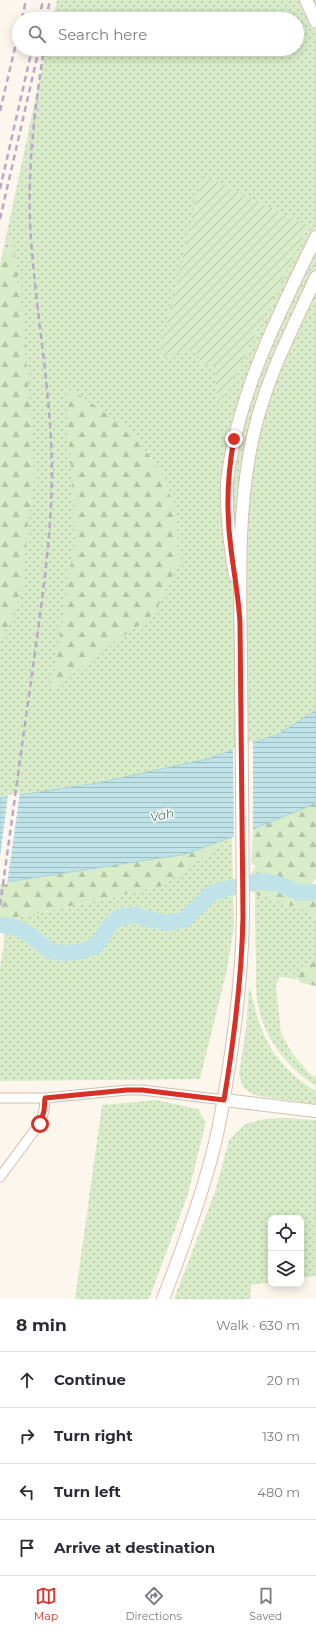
<!DOCTYPE html>
<meta charset="utf-8">
<style>
:root{--surface:#fff;--page:#f7f7f7;--text:#2b2b33;--muted:#7c7c81;--line:#e1e1e2;--accent:#d93025}
body{margin:0;font-family:Montserrat,sans-serif;background:var(--page);color:var(--text)}
.controls{position:absolute;right:12px;bottom:12px;display:grid;overflow:hidden;border-radius:8px;box-shadow:0 2px 10px #0003}
.controls button{width:36px;height:36px;display:grid;place-items:center;padding:0;border:0;border-bottom:1px solid var(--line);background:var(--surface);color:var(--text);font:20px sans-serif}
.stop{position:absolute;width:12px;height:12px;margin:-9px;border:3px solid #d93025;border-radius:50%;background:#fff}
.stop.end{background:#d93025;border-color:#fff;box-shadow:0 1px 4px #0008}
.list{margin:0;padding:0;list-style:none}
h2{display:flex;justify-content:space-between;align-items:center;height:52px;margin:0;padding:0 16px;font-size:17px}
h2 small{font-size:13px;font-weight:400;color:var(--muted)}
.list li{display:grid;grid-template-columns:26px 1fr auto;gap:12px;align-items:center;box-sizing:border-box;height:56px;padding:0 16px;border-top:1px solid var(--line)}
.list b{display:block;font-size:15px;white-space:nowrap}
.list em{font-size:13px;font-style:normal;color:var(--muted)}
.icon{flex:none;width:22px;height:22px;fill:none;stroke:currentColor;stroke-width:2;stroke-linecap:round;stroke-linejoin:round}
.map{position:relative;flex:none;width:316px;height:1299px;overflow:hidden}
.search{position:absolute;background:var(--surface);box-shadow:0 2px 10px #0003;left:12px;right:12px;top:12px;height:44px;display:flex;align-items:center;gap:10px;box-sizing:border-box;padding:0 14px;border-radius:22px;color:var(--muted);font-size:15px}
.sheet{height:276px;background:var(--surface)}
nav{display:flex;justify-content:space-around;align-items:center;box-sizing:border-box;height:56px;border-top:1px solid var(--line);background:var(--surface);font-size:11px;color:var(--muted)}
nav a{display:grid;justify-items:center;gap:2px}
nav .on{color:var(--accent)}
.map>svg:first-child{display:block}
.grass{fill:url(#grass-dots)}
.forest{fill:url(#forest-firs)}
.garden{fill:url(#garden-furrows)}
.water{fill:url(#water-rules);stroke:#a5d3da}
.pier{fill:#fdf6ec}
.lines{fill:none;stroke-linecap:round;stroke-linejoin:round}
.river{stroke:#bfe3e8;stroke-width:16}
.minor-casing{stroke:#d1beb0;stroke-width:11}
.secondary-casing{stroke:#d6c0b0;stroke-width:14}
.minor{stroke:#fff;stroke-width:9}
.secondary{stroke:#fff;stroke-width:12}
.rail{stroke:#b9a8c9;stroke-width:2.5;stroke-dasharray:6 4;stroke-linecap:butt}
.route{stroke:#d93025;stroke-width:5}
.labels{text-anchor:middle;dominant-baseline:central;stroke-width:3;stroke-linejoin:round;paint-order:stroke}
.water-label{font-size:12px;font-style:italic;fill:#437c86;stroke:#fffaf3}
</style>
<div class="map">
<svg width="316" height="1299" viewBox="0 0 316 1299">
<defs>
<pattern id="grass-dots" width="8" height="8" patternUnits="userSpaceOnUse"><rect width="8" height="8" fill="#d8ecc9"/><path d="M2 2h.1M6 6h.1" fill="none" stroke="#b4c2a5" stroke-width="1.8" stroke-linecap="round"/></pattern>
<pattern id="forest-firs" width="22" height="20" patternUnits="userSpaceOnUse"><rect width="22" height="20" fill="#d8ecc9"/><path d="M5 1l3.5 6h-7zM16 11l3.5 6h-7z" fill="#b4c2a5"/></pattern>
<pattern id="garden-furrows" width="10" height="10" patternUnits="userSpaceOnUse"><rect width="10" height="10" fill="#d8ecc9"/><path d="M-1 1l2-2M0 10L10 0M9 11l2-2" fill="none" stroke="#b4c2a5"/></pattern>
<pattern id="water-rules" width="6" height="5" patternUnits="userSpaceOnUse"><rect width="6" height="5" fill="#bfe3e8"/><path d="M0 2.5h6" fill="none" stroke="#a0bbbe"/></pattern>
</defs>
<rect width="100%" height="100%" fill="#fdf6ec"/>
<!-- grass -->
<path class="grass" d="M 57,0 L 316,0 L 316,710 L 279,734 L 208,759 L 98,783 L 0,798 L 0,265 L 46,49 L 297,49 L 297,19 L 53,19 Z
M 232,837 L 234,928 L 226,974 L 200,1079 L 0,1081 L 0,969 L 7,920 L 162,886 Z
M 255,893 L 259,896 L 270,895 L 274,900 L 302,909 L 316,919 L 316,963 L 309,962 L 298,974 L 293,974 L 291,978 L 280,977 L 276,985 L 281,1033 L 292,1053 L 310,1074 L 316,1077 L 316,1086 C 289,1069 266,1041 259,1009 C 255,993 256,976 256,960 C 255,938 255,915 255,893 Z
M 249,987 C 252,992 255,1011 258,1019 C 267,1049 288,1075 316,1091 L 316,1104 L 258,1096 L 249,1092 L 243,1087 L 239,1075 L 246,1028 Z
M 156,1100 L 198,1109 L 206,1122 L 188,1194 L 149,1299 L 75,1299 L 102,1105 Z
M 286,1118 L 316,1120 L 316,1276 L 301,1278 L 301,1218 L 271,1218 L 271,1282 L 251,1285 L 250,1299 L 174,1299 L 215,1192 L 229,1140 L 245,1124 L 265,1119 Z"/>
<!-- forest -->
<path class="forest" d="M 12,236 L 23,317 L 35,477 L 28,522 L 22,594 L 0,642 L 0,270 L 4,251 Z
M 66,388 L 78,394 L 130,430 L 162,473 L 177,516 L 179,563 L 154,614 L 95,656 L 51,692 L 75,539 Z
M 316,802 L 316,878 L 310,885 L 316,893 L 316,919 L 302,909 L 274,900 L 270,895 L 259,896 L 252,891 L 255,885 L 250,875 L 256,866 L 251,863 L 253,829 Z
M 232,837 L 162,886 L 7,920 L 0,925 L 0,883 L 186,854 Z
M 309,962 L 316,963 L 316,986 L 301,983 L 297,978 L 294,980 L 291,978 L 293,974 L 298,974 L 302,966 Z"/>
<!-- garden -->
<path class="garden" d="M 202,175 L 308,225 L 221,405 L 217,405 L 215,363 L 201,365 L 195,350 L 159,357 Z"/>
<!-- water -->
<path class="water" d="M 316,710 L 316,802 L 312,805 L 253,829 L 186,854 L 0,883 L 0,798 L 98,783 L 207,759 L 279,734 Z"/>
<!-- pier -->
<path class="pier" d="M 253,741 L 253,832 L 234,839 L 233,748 Z
M 20,793 L 7,884 L 0,885 L 0,857 L 8,795 Z"/>
<g class="lines">
<!-- river -->
<path class="river" d="M 0,925 L 10,926 L 26,932 L 50,951 L 63,953 L 80,952 L 96,946 L 110,925 L 118,918 L 135,915 L 153,920 L 168,923 L 184,920 L 213,892 L 260,881 L 278,884 L 300,893 L 316,892"/>
<defs>
<path id="minor" d="M 0,1098 L 45,1098 L 127,1090 L 142,1090 L 224,1100
M 0,1177 L 40,1123 L 44,1111 L 45,1098"/>
<path id="secondary" d="M 306,0 L 316,22
M 235,576 C 230,546 226,515 227,485 C 228,465 233,445 238,425 C 255,359 287,298 316,237
M 224,1100 L 316,1111
M 163,1299 C 181,1253 198,1206 211,1159 C 218,1133 223,1105 227,1079 C 236,1025 242,971 243,916 C 243,830 241,743 241,657 C 240,582 237,505 254,432 C 267,376 293,328 316,277"/>
</defs>
<!-- minor casing -->
<use href="#minor" class="minor-casing"/>
<!-- secondary casing -->
<use href="#secondary" class="secondary-casing"/>
<!-- minor -->
<use href="#minor" class="minor"/>
<!-- secondary -->
<use href="#secondary" class="secondary"/>
<!-- rail -->
<path class="rail" d="M 22,19 L 26,0
M 39,19 L 43,0
M 46,19 L 50,0
M 0,111 L 19,31
M 0,189 L 32,49
M 0,219 L 39,49
M 0,905 C 11,828 21,751 32,674 C 41,608 51,542 52,476 C 52,391 34,306 30,221 C 28,163 35,106 44,49"/>
</g>
<g class="lines">
<!-- route -->
<path class="route" d="M 40,1124 L 44,1111 L 45,1098 L 127,1090 L 142,1090 L 224,1100 C 234,1039 242,978 243,916 L 240,624 C 239,599 234,574 231,549 C 226,512 227,476 234,439"/>
</g>
<g class="labels">
<!-- water labels -->
<g class="water-label">
<text transform="translate(162 815) rotate(-12)">Váh</text>
</g>
</g>
</svg>
<div class="controls">
<button><svg class="icon" aria-label="locate" viewBox="0 0 24 24"><circle cx="12" cy="12" r="6"/><path d="M12 2v4M12 18v4M2 12h4M18 12h4"/></svg></button>
<button><svg class="icon" aria-label="layers" viewBox="0 0 24 24"><path d="M12 4l9 5-9 5-9-5zM3 14l9 5 9-5"/></svg></button>
</div>
<div class="stop" style="left:40px;top:1124px"></div>
<div class="stop end" style="left:234px;top:439px"></div>
<div class="search"><svg class="icon" aria-label="search" viewBox="0 0 24 24"><circle cx="10" cy="10" r="6"/><path d="M15 15l6 6"/></svg>Search here</div>
</div>
<section class="sheet">
<h2>8 min<small>Walk · 630 m</small></h2>
<ul class="list">
<li><svg class="icon" aria-label="ahead" viewBox="0 0 24 24"><path d="M12 20V5M6 11l6-6 6 6"/></svg><div><b>Continue</b></div><em>20 m</em></li>
<li><svg class="icon" aria-label="right" viewBox="0 0 24 24"><path d="M7 20v-9h11M14 6l5 5-5 5"/></svg><div><b>Turn right</b></div><em>130 m</em></li>
<li><svg class="icon" aria-label="left" viewBox="0 0 24 24"><path d="M17 20v-9H6M10 6l-5 5 5 5"/></svg><div><b>Turn left</b></div><em>480 m</em></li>
<li><svg class="icon" aria-label="arrive" viewBox="0 0 24 24"><path d="M6 21V4h12l-3 4 3 4H6"/></svg><div><b>Arrive at destination</b></div></li>
</ul>
</section>
<nav>
<a class="on"><svg class="icon" aria-label="map" viewBox="0 0 24 24"><path d="M3 6l6-2 6 2 6-2v14l-6 2-6-2-6 2zM9 4v14M15 6v14"/></svg>Map</a>
<a><svg class="icon" aria-label="directions" viewBox="0 0 24 24"><path d="M12 3l9 9-9 9-9-9zM9 14v-3h6M13 9l2 2-2 2"/></svg>Directions</a>
<a><svg class="icon" aria-label="saved" viewBox="0 0 24 24"><path d="M7 4h10v16l-5-4-5 4z"/></svg>Saved</a>
</nav>
